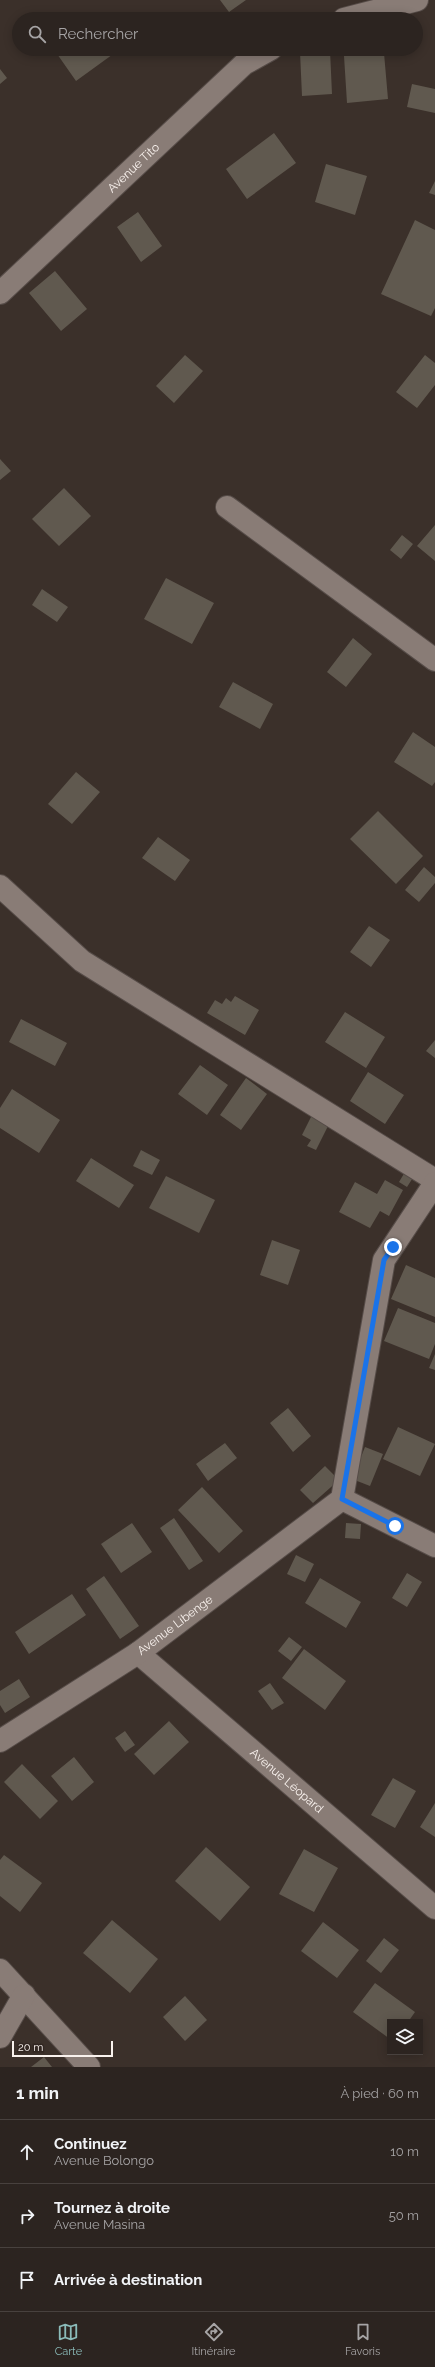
<!DOCTYPE html>
<html lang="fr">
<meta charset="utf-8">
<style>
:root{--surface:#2c2420;--page:#342c29;--text:#f1f3f6;--muted:#a6a4a5;--line:#48413e;--accent:#8bbbb9}
body{margin:0;font-family:Raleway,sans-serif;background:var(--page);color:var(--text)}
.controls{position:absolute;right:12px;bottom:12px;display:grid;overflow:hidden;border-radius:0px;box-shadow:0 2px 10px #0003}
.controls button{width:36px;height:36px;display:grid;place-items:center;padding:0;border:0;border-bottom:1px solid var(--line);background:var(--surface);color:var(--text);font:20px sans-serif}
.scale{position:absolute;left:12px;bottom:10px;width:101px;box-sizing:border-box;padding-left:4px;border:2px solid #f9f2ee;border-top:0;font-size:11px;line-height:14px;white-space:nowrap;color:#f9f2ee;-webkit-text-stroke:3px #312621;paint-order:stroke}
.stop{position:absolute;width:12px;height:12px;margin:-9px;border:3px solid #1a73e8;border-radius:50%;background:#fff}
.stop.end{background:#1a73e8;border-color:#fff;box-shadow:0 1px 4px #0008}
.list{margin:0;padding:0;list-style:none}
h2{display:flex;justify-content:space-between;align-items:center;height:52px;margin:0;padding:0 16px;font-size:17px}
h2 small{font-size:13px;font-weight:400;color:var(--muted)}
.list li{display:grid;grid-template-columns:26px 1fr auto;gap:12px;align-items:center;box-sizing:border-box;height:64px;padding:0 16px;border-top:1px solid var(--line)}
.list b{display:block;font-size:15px;white-space:nowrap}
.list p{margin:0;font-size:13px;white-space:nowrap;color:var(--muted)}
.list em{font-size:13px;font-style:normal;color:var(--muted)}
.icon{flex:none;width:22px;height:22px;fill:none;stroke:currentColor;stroke-width:2;stroke-linecap:round;stroke-linejoin:round}
.map{position:relative;flex:none;width:435px;height:2067px;overflow:hidden}
.search{position:absolute;background:var(--surface);box-shadow:0 2px 10px #0003;left:12px;right:12px;top:12px;height:44px;display:flex;align-items:center;gap:10px;box-sizing:border-box;padding:0 14px;border-radius:22px;color:var(--muted);font-size:15px}
.sheet{height:244px;background:var(--surface)}
nav{display:flex;justify-content:space-around;align-items:center;box-sizing:border-box;height:56px;border-top:1px solid var(--line);background:var(--surface);font-size:11px;color:var(--muted)}
nav a{display:grid;justify-items:center;gap:2px}
nav .on{color:var(--accent)}
.map>svg:first-child{display:block}
.building{fill:#60594f}
.lines{fill:none;stroke-linecap:round;stroke-linejoin:round}
.minor-casing{stroke:#564c48;stroke-width:24}
.minor{stroke:#897c76;stroke-width:22}
.route{stroke:#1a73e8;stroke-width:5}
.labels{text-anchor:middle;dominant-baseline:central;stroke-width:3;stroke-linejoin:round;paint-order:stroke}
.street-label{font-size:12px;fill:#f9f2ee;stroke:#312621}
</style>
<div class="map">
<svg width="435" height="2067" viewBox="0 0 435 2067">
<rect width="100%" height="100%" fill="#3b302a"/>
<!-- building -->
<path class="building" d="M 220,0 L 246,0 L 229,12 Z
M 59,49 L 114,49 L 116,52 L 76,81 L 55,51 Z
M 330,50 L 332,94 L 302,96 L 300,52 Z
M 384,53 L 388,99 L 347,103 L 344,56 Z
M 0,69 L 7,78 L 0,84 Z
M 412,84 L 435,89 L 435,113 L 407,107 Z
M 274,133 L 296,163 L 247,199 L 226,169 Z
M 326,164 L 367,176 L 355,215 L 315,202 Z
M 435,181 L 435,195 L 429,193 Z
M 138,212 L 162,246 L 141,262 L 117,227 Z
M 415,220 L 435,230 L 435,308 L 431,316 L 381,294 Z
M 55,271 L 87,309 L 61,331 L 29,293 Z
M 185,355 L 203,371 L 174,403 L 156,386 Z
M 425,355 L 435,363 L 435,385 L 417,408 L 396,392 Z
M 0,459 L 11,471 L 0,480 Z
M 64,488 L 91,516 L 59,546 L 32,519 Z
M 435,525 L 435,561 L 417,546 Z
M 402,535 L 413,544 L 401,559 L 390,550 Z
M 166,578 L 214,603 L 192,644 L 144,619 Z
M 42,589 L 68,607 L 57,622 L 32,605 Z
M 353,638 L 372,654 L 346,687 L 327,672 Z
M 233,682 L 273,704 L 260,729 L 219,707 Z
M 413,732 L 435,747 L 435,782 L 432,786 L 394,762 Z
M 76,772 L 100,792 L 72,824 L 48,804 Z
M 378,811 L 423,856 L 396,884 L 350,839 Z
M 158,837 L 190,860 L 175,881 L 142,858 Z
M 424,867 L 435,877 L 435,883 L 419,902 L 405,890 Z
M 369,926 L 390,940 L 371,967 L 350,952 Z
M 235,996 L 259,1010 L 245,1035 L 207,1013 L 215,1000 L 222,1004 L 226,998 L 231,1002 Z
M 345,1012 L 385,1037 L 366,1068 L 325,1042 Z
M 21,1019 L 67,1043 L 55,1066 L 9,1042 Z
M 435,1040 L 435,1058 L 426,1051 Z
M 200,1065 L 228,1085 L 207,1115 L 178,1094 Z
M 368,1072 L 404,1095 L 385,1124 L 350,1101 Z
M 246,1078 L 267,1094 L 241,1130 L 220,1115 Z
M 12,1089 L 60,1120 L 39,1153 L 0,1128 L 0,1108 Z
M 314,1111 L 331,1120 L 316,1150 L 307,1146 L 311,1140 L 302,1135 Z
M 141,1150 L 160,1160 L 152,1175 L 133,1166 Z
M 91,1158 L 134,1185 L 119,1208 L 76,1181 Z
M 408,1167 L 416,1173 L 407,1187 L 399,1182 Z
M 166,1176 L 215,1200 L 199,1233 L 149,1208 Z
M 385,1180 L 403,1190 L 389,1216 L 380,1211 L 370,1228 L 339,1212 L 355,1182 L 377,1194 Z
M 272,1240 L 300,1250 L 288,1285 L 260,1275 Z
M 406,1265 L 435,1278 L 435,1317 L 391,1299 Z
M 398,1308 L 435,1323 L 435,1344 L 429,1359 L 384,1341 Z
M 435,1354 L 435,1370 L 429,1368 Z
M 288,1408 L 311,1436 L 293,1452 L 270,1423 Z
M 398,1427 L 435,1444 L 420,1476 L 383,1459 Z
M 225,1443 L 237,1458 L 208,1481 L 196,1464 Z
M 365,1447 L 383,1454 L 370,1486 L 352,1479 Z
M 325,1466 L 339,1480 L 313,1503 L 300,1490 Z
M 202,1487 L 243,1531 L 219,1553 L 178,1510 Z
M 174,1518 L 203,1561 L 189,1570 L 160,1528 Z
M 132,1523 L 152,1552 L 121,1573 L 101,1544 Z
M 346,1523 L 361,1524 L 360,1539 L 345,1538 Z
M 296,1555 L 314,1564 L 305,1582 L 287,1574 Z
M 407,1573 L 422,1582 L 407,1607 L 392,1598 Z
M 104,1576 L 139,1626 L 120,1639 L 86,1589 Z
M 320,1578 L 361,1602 L 346,1628 L 305,1603 Z
M 72,1594 L 86,1615 L 29,1654 L 15,1632 Z
M 289,1637 L 302,1647 L 291,1661 L 278,1651 Z
M 304,1649 L 346,1681 L 325,1710 L 282,1678 Z
M 19,1679 L 30,1697 L 5,1713 L 0,1705 L 0,1691 Z
M 270,1683 L 284,1703 L 272,1710 L 258,1691 Z
M 169,1721 L 189,1742 L 154,1775 L 134,1754 Z
M 125,1731 L 135,1745 L 125,1752 L 115,1738 Z
M 74,1757 L 94,1782 L 72,1801 L 51,1776 Z
M 22,1764 L 58,1801 L 40,1819 L 4,1782 Z
M 393,1778 L 416,1791 L 395,1828 L 371,1815 Z
M 435,1803 L 435,1837 L 420,1827 Z
M 206,1847 L 250,1887 L 220,1921 L 175,1881 Z
M 304,1849 L 338,1868 L 314,1912 L 279,1894 Z
M 4,1855 L 42,1883 L 20,1912 L 0,1896 L 0,1860 Z
M 112,1920 L 158,1959 L 130,1993 L 83,1953 Z
M 323,1922 L 359,1950 L 337,1978 L 301,1951 Z
M 384,1938 L 399,1950 L 381,1973 L 366,1961 Z
M 375,1983 L 415,2012 L 408,2022 L 390,2022 L 390,2039 L 353,2012 Z
M 185,1996 L 207,2020 L 185,2041 L 163,2017 Z
M 44,2057 L 52,2067 L 31,2067 Z"/>
<g class="lines">
<defs>
<g id="minor">
<path d="M 344,19 L 417,0"/>
<path id="s1" d="M 0,293 L 244,64 L 271,49"/>
<path d="M 227,507 L 435,660"/>
<path d="M 0,886 L 82,961 L 435,1180"/>
<path d="M 342,1499 L 384,1260 L 435,1183"/>
<path d="M 342,1499 L 435,1546"/>
<path id="s2" d="M 138,1653 L 435,1908"/>
<path id="s3" d="M 0,1741 L 138,1653 L 342,1499"/>
<path d="M 0,1970 L 89,2067"/>
<path d="M 0,2037 L 24,1995"/>
</g>
</defs>
<!-- minor casing -->
<use href="#minor" class="minor-casing"/>
<!-- minor -->
<use href="#minor" class="minor"/>
</g>
<g class="lines">
<!-- route -->
<path class="route" d="M 393,1247 L 384,1260 L 342,1499 L 395,1526"/>
</g>
<g class="labels">
<!-- street labels -->
<g class="street-label">
<text stroke="none"><textPath href="#s1" startOffset="183">Avenue Tito</textPath></text>
<text stroke="none"><textPath href="#s3" startOffset="210">Avenue Libenge</textPath></text>
<text stroke="none"><textPath href="#s2" startOffset="196">Avenue Léopard</textPath></text>
</g>
</g>
</svg>
<div class="controls">
<button><svg class="icon" aria-label="layers" viewBox="0 0 24 24"><path d="M12 4l9 5-9 5-9-5zM3 14l9 5 9-5"/></svg></button>
</div>
<div class="scale">20 m</div>
<div class="stop" style="left:395px;top:1526px"></div>
<div class="stop end" style="left:393px;top:1247px"></div>
<div class="search"><svg class="icon" aria-label="search" viewBox="0 0 24 24"><circle cx="10" cy="10" r="6"/><path d="M15 15l6 6"/></svg>Rechercher</div>
</div>
<section class="sheet">
<h2>1 min<small>À pied · 60 m</small></h2>
<ul class="list">
<li><svg class="icon" aria-label="ahead" viewBox="0 0 24 24"><path d="M12 20V5M6 11l6-6 6 6"/></svg><div><b>Continuez</b><p>Avenue Bolongo</p></div><em>10 m</em></li>
<li><svg class="icon" aria-label="right" viewBox="0 0 24 24"><path d="M7 20v-9h11M14 6l5 5-5 5"/></svg><div><b>Tournez à droite</b><p>Avenue Masina</p></div><em>50 m</em></li>
<li><svg class="icon" aria-label="arrive" viewBox="0 0 24 24"><path d="M6 21V4h12l-3 4 3 4H6"/></svg><div><b>Arrivée à destination</b></div></li>
</ul>
</section>
<nav>
<a class="on"><svg class="icon" aria-label="map" viewBox="0 0 24 24"><path d="M3 6l6-2 6 2 6-2v14l-6 2-6-2-6 2zM9 4v14M15 6v14"/></svg>Carte</a>
<a><svg class="icon" aria-label="directions" viewBox="0 0 24 24"><path d="M12 3l9 9-9 9-9-9zM9 14v-3h6M13 9l2 2-2 2"/></svg>Itinéraire</a>
<a><svg class="icon" aria-label="saved" viewBox="0 0 24 24"><path d="M7 4h10v16l-5-4-5 4z"/></svg>Favoris</a>
</nav>
